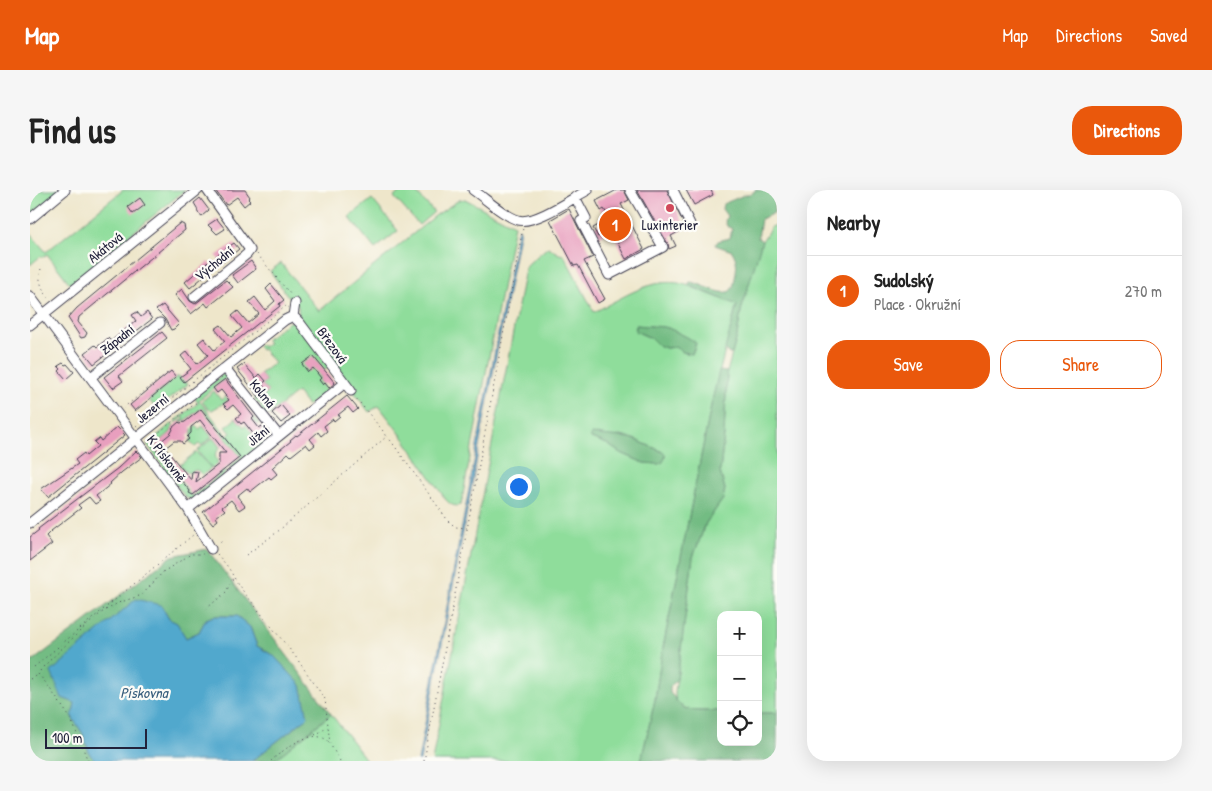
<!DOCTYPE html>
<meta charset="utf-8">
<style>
:root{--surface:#fff;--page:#f6f6f6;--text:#222;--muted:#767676;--line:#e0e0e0;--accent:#ea580c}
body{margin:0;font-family:"Patrick Hand",sans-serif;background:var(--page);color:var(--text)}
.controls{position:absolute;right:15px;bottom:15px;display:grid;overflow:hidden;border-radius:10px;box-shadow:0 5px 20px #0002}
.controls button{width:45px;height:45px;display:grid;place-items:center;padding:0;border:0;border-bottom:1px solid var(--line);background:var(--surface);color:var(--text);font:25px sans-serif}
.scale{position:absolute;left:15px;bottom:12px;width:102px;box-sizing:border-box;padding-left:5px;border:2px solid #22223b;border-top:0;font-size:14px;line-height:18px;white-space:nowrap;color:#22223b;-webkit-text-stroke:4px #fdfcf7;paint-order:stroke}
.you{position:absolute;left:488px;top:296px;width:18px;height:18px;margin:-12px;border:4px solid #fff;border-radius:50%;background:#1a73e8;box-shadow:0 0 0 8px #1a73e833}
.badge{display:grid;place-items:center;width:32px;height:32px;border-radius:50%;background:var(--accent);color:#fff;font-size:16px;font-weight:700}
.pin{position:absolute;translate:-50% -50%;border:2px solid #fff;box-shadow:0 1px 5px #0006}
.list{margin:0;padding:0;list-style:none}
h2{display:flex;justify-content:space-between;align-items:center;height:65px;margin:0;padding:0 20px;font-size:21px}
h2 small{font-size:16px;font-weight:400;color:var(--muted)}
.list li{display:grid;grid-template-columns:32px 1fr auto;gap:15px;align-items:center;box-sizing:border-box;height:70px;padding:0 20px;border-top:1px solid var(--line)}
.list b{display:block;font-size:19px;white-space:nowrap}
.list p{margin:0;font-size:16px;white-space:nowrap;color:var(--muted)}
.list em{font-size:16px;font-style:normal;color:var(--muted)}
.actions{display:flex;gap:10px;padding:15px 20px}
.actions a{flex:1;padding:11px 0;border:1px solid var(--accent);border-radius:20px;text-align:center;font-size:18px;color:var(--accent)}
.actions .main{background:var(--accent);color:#fff}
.icon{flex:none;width:28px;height:28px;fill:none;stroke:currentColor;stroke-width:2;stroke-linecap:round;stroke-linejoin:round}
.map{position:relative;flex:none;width:747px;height:571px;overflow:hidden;border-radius:20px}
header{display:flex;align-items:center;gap:30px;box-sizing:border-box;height:70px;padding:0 25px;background:var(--accent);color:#fff}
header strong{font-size:24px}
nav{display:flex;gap:28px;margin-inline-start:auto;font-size:18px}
.intro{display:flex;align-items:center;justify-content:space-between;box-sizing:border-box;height:120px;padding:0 30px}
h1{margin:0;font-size:35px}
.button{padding:12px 22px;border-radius:20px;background:var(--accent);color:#fff;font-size:18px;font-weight:700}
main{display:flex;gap:30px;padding:0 30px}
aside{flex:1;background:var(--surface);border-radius:20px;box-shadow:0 5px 20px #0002}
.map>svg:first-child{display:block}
.green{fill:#8fdd9b;stroke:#58806b;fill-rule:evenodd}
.forest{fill:#73bc83;stroke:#4a6f5f}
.water{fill:#51a8cd;stroke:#3a6584}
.building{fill:#e89fbe;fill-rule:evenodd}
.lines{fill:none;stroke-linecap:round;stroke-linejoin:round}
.minor-casing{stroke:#413f50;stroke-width:11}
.path{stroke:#413f50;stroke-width:1;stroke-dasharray:1 4;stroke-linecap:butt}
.minor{stroke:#fff;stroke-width:9}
.poi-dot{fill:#d1495b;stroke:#fdfcf7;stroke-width:2}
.labels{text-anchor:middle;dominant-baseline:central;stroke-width:4.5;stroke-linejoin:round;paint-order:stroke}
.poi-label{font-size:14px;fill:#22223b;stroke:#fdfcf7}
.street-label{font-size:14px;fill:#22223b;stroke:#fdfcf7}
.water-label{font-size:15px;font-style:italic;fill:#375e7d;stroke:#fdfcf7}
</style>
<header>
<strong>Map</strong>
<nav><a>Map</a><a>Directions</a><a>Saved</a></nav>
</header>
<div class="intro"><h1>Find us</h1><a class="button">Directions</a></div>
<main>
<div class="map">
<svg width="747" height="571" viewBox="0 0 747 571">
<rect width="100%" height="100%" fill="#fdfcf7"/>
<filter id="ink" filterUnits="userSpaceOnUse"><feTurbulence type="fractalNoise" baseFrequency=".02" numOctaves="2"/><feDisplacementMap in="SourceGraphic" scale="10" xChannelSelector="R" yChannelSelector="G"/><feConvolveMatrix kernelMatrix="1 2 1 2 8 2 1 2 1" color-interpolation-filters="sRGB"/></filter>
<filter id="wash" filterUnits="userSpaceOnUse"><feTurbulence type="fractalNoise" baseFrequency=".0096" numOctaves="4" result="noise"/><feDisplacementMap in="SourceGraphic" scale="20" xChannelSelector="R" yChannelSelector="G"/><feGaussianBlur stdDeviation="1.12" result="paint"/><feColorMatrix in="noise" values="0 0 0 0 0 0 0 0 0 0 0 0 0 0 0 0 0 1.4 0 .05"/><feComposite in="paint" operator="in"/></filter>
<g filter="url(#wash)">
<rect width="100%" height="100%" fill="#eee6ca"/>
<!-- green -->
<path class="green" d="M 0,0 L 31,0 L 0,25 Z
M 93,0 L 155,0 L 40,94 L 17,64 L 13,67 L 11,66 L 0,75 L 0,43 L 16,62 Z
M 372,0 L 384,0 L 404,22 L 389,35 L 364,7 Z
M 342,9 L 368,41 L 345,59 L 319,27 Z
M 435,9 L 484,35 L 431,315 C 424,317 421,315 416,310 L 375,250 L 349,216 L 339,222 L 269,127 L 268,116 L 263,109 L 262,112 L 240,81 L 251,73 L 289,121 L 405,26 L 429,10 Z
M 747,35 L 747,523 L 728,523 L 728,425 L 691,425 L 691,521 C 677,520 647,525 645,505 C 645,500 646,494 647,489 L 663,367 L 676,333 L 693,309 L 695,299 L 690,282 L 694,245 L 697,182 L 707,146 L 711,121 L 727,64 L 732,51 L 741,37 Z
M 518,57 L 529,64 L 534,65 L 564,122 C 593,108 626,83 659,96 C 675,102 690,109 707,114 L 682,211 L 631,468 L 625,510 L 611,571 L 402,571 L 495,79 L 499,73 ZM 606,135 C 613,136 633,136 638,138 C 643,140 664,150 666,154 L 662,164 L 653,162 L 645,157 L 636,158 L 628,155 L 621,148 L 605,141 ZM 567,244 L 580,247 L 590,246 L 601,248 L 631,261 L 629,274 L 614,273 L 589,262 L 577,254 L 561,248 Z
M 264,131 L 300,176 L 289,185 L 291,188 L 289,190 L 297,201 L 278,216 L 267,202 L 239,225 L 238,224 L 236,225 L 230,218 L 232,215 L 227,213 L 224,209 L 229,206 L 231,208 L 238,202 L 232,194 L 236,191 L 230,184 L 244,173 L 233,159 L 231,160 L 228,156 L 231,154 L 233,157 L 239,153 L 236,149 L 259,132 Z
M 193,184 L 199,186 L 169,210 L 197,246 L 201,243 L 196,237 L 206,228 L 214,237 L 224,230 L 224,227 L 229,233 L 220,240 L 228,250 L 239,242 L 240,240 L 236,237 L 238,235 L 244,244 L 243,247 L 216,267 L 214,267 L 213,271 L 201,280 L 199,277 L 211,267 L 172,218 L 154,231 L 150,232 L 154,229 L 154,226 L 146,233 L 145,231 L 168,213 L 164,207 Z
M 146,187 L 150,187 L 158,194 L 128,218 L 125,217 L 119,210 Z
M 184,201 L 191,210 L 196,206 L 199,210 L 182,220 L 178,219 L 172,211 Z
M 141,234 L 144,236 L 140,243 L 123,257 L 162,306 L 195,280 L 197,283 L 164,311 L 155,307 L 117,254 Z
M 166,236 L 169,239 L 173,236 L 182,247 L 171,256 L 169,254 L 165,257 L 159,251 L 162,248 L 161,245 L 162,244 L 162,239 Z
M 183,248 L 190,257 L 185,265 L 188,273 L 182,278 L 167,261 Z
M 166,262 L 181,278 L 173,285 L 167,280 L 157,283 L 150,275 Z
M 301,524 L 337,571 L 243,571 Z"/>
<!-- forest -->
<path class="forest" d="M 725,0 L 744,0 L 744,23 L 731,29 L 728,48 L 732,51 L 711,121 L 707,146 L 702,164 L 699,164 L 695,159 L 707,115 L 658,95 L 660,92 C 671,93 694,108 701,100 C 704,97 704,92 705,88 C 707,77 708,71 702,61 L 685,55 L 688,51 L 700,48 L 702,39 L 697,36 L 695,31 L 697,26 L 692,19 L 693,14 L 714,5 L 723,3 Z
M 606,135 C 613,136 633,136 638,138 C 643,140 664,150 666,153 L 662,164 L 653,162 L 645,157 L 636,158 L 628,155 L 621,148 L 605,141 Z
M 689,181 L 697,182 L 694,245 L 690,282 L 695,299 L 693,309 L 676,333 L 663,367 L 647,489 L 640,497 L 640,503 C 645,507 646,511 650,515 C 659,524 680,520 691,521 L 691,552 L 728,552 L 728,523 L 747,523 L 747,571 L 611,571 L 625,510 L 631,468 L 682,211 Z
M 561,244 L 601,248 L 631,261 L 636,265 L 633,272 L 629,274 L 614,273 L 589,262 L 577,254 L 561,248 Z
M 177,359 L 301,524 L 243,571 L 222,571 L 278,527 L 244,466 L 227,456 L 220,437 L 207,426 L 184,426 L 176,429 L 169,442 L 156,448 L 147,434 L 139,429 L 131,415 L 45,513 L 42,527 L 53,544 L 60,565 L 66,571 L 0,571 L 0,473 L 142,366 Z"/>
<!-- water -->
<path class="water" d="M 488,38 L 490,39 L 390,571 L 388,571 Z
M 106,409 L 131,415 L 139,429 L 147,433 L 156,448 L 169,442 L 176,429 L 184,426 L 207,426 L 220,437 L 227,456 L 244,466 L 271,495 L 278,527 L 222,571 L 66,571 L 60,565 L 53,544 L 42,527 L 45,513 L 32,508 L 21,482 Z"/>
<g id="blocks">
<!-- building -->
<path class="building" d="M 185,0 L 215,0 L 220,7 L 218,9 L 220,11 L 214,16 L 207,7 L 196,15 Z
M 587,0 L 594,0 L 599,10 L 591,14 L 614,59 L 596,69 L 581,40 L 568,47 L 563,38 L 580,29 L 574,19 L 571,21 L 566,11 Z
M 607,0 L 637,0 L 656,38 L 641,46 L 646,56 L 639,59 L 638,54 Z
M 656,0 L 681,0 L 683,5 L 664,15 Z
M 110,8 L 115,15 L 103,24 L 98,17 Z
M 170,8 L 179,20 L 172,26 L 168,23 L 167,18 L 164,13 Z
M 539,19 L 563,67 L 554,71 L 575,109 L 568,113 L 548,75 L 544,76 L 520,30 Z
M 187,29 L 195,39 L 187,44 L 178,35 Z
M 150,33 L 154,35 L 155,40 L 49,127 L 48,132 L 57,143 L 55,147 L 51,148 L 38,128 L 47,118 Z
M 204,53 L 209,59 L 192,73 L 186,66 Z
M 221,71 L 226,79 L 208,93 L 202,85 Z
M 178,72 L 184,78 L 160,98 L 155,92 Z
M 196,90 L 203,97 L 178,117 L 175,113 L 161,124 L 145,105 L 152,99 L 160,111 L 165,114 Z
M 241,94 L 254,110 L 249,114 L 250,116 L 154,192 L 150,187 L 161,179 L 151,166 L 157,161 L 167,174 L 178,165 L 168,153 L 174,148 L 184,160 L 195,151 L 185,139 L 191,135 L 201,147 L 212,138 L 202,126 L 208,121 L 218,133 L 229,124 L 219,112 L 225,107 L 235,120 L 245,111 L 236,99 Z
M 133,115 L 149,134 L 144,139 L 141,140 L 135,129 L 126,120 Z
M 107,122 L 111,127 L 117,122 L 122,129 L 64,174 L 55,163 L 65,155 L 67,157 L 78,148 L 81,151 L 106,131 L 102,125 Z
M 132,142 L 137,148 L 89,186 L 93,191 L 83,198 L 74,187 Z
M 283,166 L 305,193 L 299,198 L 295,193 L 293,195 L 289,190 L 291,188 L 283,178 L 278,182 L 272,174 Z
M 33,173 L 35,175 L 37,174 L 44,182 L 36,189 L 29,181 L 31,179 L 28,176 Z
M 214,174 L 226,188 L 230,184 L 236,191 L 232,194 L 238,202 L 230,208 L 207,179 Z
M 141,181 L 146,187 L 105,221 L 100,215 Z
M 195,189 L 220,222 L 224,227 L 222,229 L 229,238 L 232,236 L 238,243 L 229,251 L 214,232 L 211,234 L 206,228 L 211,224 L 203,215 L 198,219 L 193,214 L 199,210 L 191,200 L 187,203 L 183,198 Z
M 317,206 L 328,219 L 323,223 L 318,217 L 308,225 L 310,226 L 304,231 L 303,229 L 294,236 L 297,241 L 291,246 L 288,242 L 280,249 L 285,255 L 280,259 L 276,254 L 261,266 L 258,263 L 242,278 L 247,284 L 241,289 L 239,287 L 220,302 L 217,298 L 207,306 L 215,316 L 209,320 L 201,310 L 192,317 L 195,320 L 186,327 L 188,330 L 183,334 L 173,322 L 261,251 L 260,250 L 266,245 L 267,246 Z
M 251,215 L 260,226 L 251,233 L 242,223 Z
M 171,219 L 210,267 L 163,305 L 159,303 L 160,301 L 124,257 L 141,243 L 143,239 L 142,238 L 149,232 L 150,233 L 155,232 ZM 170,230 L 196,263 L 189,263 L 189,274 L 166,292 L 168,282 L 162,281 L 161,290 L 135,258 L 144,251 L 151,251 L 153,254 L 159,249 L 157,247 L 161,243 L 161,237 Z
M 87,237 L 95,245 L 18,307 L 11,299 L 48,274 L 45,270 L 54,263 L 56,266 L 68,256 L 64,252 L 69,248 L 71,251 Z
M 106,261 L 112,267 L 92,282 L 80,293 L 81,294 L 66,306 L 70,311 L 65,314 L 59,307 L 48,315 L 51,318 L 21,341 L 16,346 L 22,354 L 0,371 L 0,347 L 9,340 L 8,339 L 88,278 Z"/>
</g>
</g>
<g filter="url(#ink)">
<use href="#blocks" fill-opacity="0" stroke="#413f50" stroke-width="1"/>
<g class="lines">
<defs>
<path id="minor" d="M 443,0 C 456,9 474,26 488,30 C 504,35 543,8 558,0
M 643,0 L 660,34
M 545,7 L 556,28 L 551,31 L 579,85 L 633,57 L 600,0
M 0,29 L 35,0
M 0,106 L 158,319 L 181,359
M 164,107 L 217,64 L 220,60 L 177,0
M 263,126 L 270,133 L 321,201
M 263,126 L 265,113
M 0,135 L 168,0
M 195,178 L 249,246
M 61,187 L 130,133
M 158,319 L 315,193
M 0,333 L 255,130 L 263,126"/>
</defs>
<!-- minor casing -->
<use href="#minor" class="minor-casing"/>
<!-- path -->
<path class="path" d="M 227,64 L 261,105
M 11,79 C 7,89 13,101 19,109
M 131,217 L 256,116
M 93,218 L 140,181
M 106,236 L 130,217
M 357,246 L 361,251 L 419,332 L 426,337 L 437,338
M 118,251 L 167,212
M 187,355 L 192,350
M 187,364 L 198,377 L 209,396 L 265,466 L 295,509 L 300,554 L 310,571
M 216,365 L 246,343 L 356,247 L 353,241 L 325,207
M 176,419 L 196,402 L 203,388
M 4,477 L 163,345
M 0,489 L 7,485
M 285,545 L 298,537
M 58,571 L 41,529 L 16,493 L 8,484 L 12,478 L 48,443 L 71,423 L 88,413 L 112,405 L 133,382 L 161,364 L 173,364
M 241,571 C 254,559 284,535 300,553
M 394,571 L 493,38"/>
<!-- minor -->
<use href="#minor" class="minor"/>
</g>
</g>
<!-- markers -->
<circle class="poi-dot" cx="640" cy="18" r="5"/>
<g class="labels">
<!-- poi labels -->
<g class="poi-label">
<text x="640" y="34">Luxinterier</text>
</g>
<!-- street labels -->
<g class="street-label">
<text transform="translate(75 57) rotate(-39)">Akátová</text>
<text transform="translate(184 73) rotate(-39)">Východní</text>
<text transform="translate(87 149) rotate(-38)">Západní</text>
<text transform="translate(303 155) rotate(54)">Březová</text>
<text transform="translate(233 203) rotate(51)">Kolmá</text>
<text transform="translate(122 218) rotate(-39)">Jezerní</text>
<text transform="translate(228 245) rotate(-39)">Jižní</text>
<text transform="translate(137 268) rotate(53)">K Pískovně</text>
</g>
<!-- water labels -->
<g class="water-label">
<text x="114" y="502">Pískovna</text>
</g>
</g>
</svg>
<div class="controls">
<button>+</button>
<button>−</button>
<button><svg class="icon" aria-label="locate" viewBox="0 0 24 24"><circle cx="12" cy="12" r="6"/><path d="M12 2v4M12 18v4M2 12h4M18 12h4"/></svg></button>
</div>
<div class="scale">100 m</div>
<div class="you"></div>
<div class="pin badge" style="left:585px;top:35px">1</div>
</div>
<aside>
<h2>Nearby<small></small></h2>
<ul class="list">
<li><span class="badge">1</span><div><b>Sudolský</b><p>Place · Okružní</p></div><em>270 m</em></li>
</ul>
<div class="actions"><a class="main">Save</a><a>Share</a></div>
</aside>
</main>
